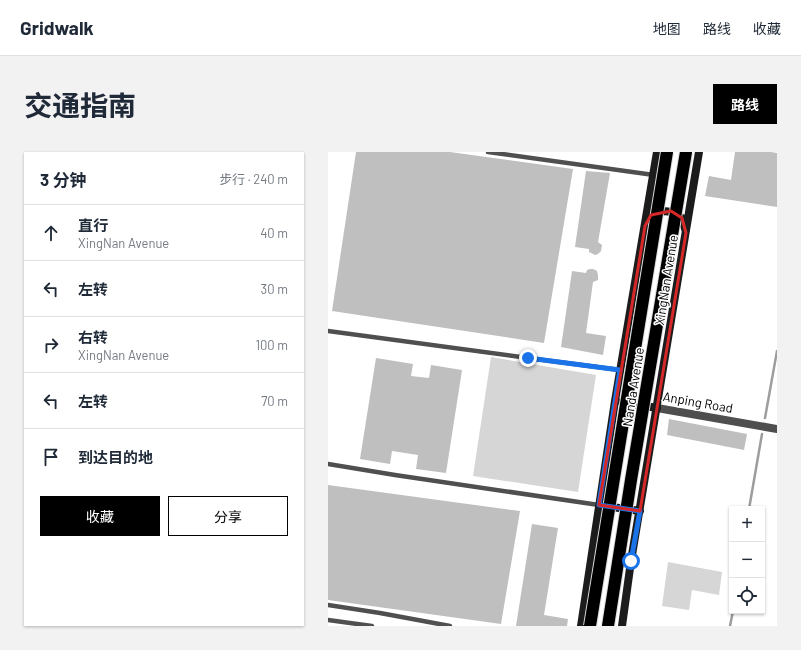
<!DOCTYPE html>
<html lang="zh">
<meta charset="utf-8">
<style>
:root{--surface:#fff;--page:#f2f2f3;--text:#1f2937;--muted:#747a83;--line:#e0e1e3;--accent:#000}
body{margin:0;font-family:Barlow,"Noto Sans SC",sans-serif;background:var(--page);color:var(--text)}
.controls{position:absolute;right:12px;bottom:12px;display:grid;overflow:hidden;border-radius:0px;box-shadow:0 1px 3px #0004}
.controls button{width:36px;height:36px;display:grid;place-items:center;padding:0;border:0;border-bottom:1px solid var(--line);background:var(--surface);color:var(--text);font:20px sans-serif}
.stop{position:absolute;width:12px;height:12px;margin:-9px;border:3px solid #1a73e8;border-radius:50%;background:#fff}
.stop.end{background:#1a73e8;border-color:#fff;box-shadow:0 1px 4px #0008}
.list{margin:0;padding:0;list-style:none}
h2{display:flex;justify-content:space-between;align-items:center;height:52px;margin:0;padding:0 16px;font-size:17px}
h2 small{font-size:13px;font-weight:400;color:var(--muted)}
.list li{display:grid;grid-template-columns:26px 1fr auto;gap:12px;align-items:center;box-sizing:border-box;height:56px;padding:0 16px;border-top:1px solid var(--line)}
.list b{display:block;font-size:15px;white-space:nowrap}
.list p{margin:0;font-size:13px;white-space:nowrap;color:var(--muted)}
.list em{font-size:13px;font-style:normal;color:var(--muted)}
.actions{display:flex;gap:8px;padding:12px 16px}
.actions a{flex:1;padding:9px 0;border:1px solid var(--accent);border-radius:0px;text-align:center;font-size:14px;color:var(--accent)}
.actions .main{background:var(--accent);color:#fff}
.icon{flex:none;width:22px;height:22px;fill:none;stroke:currentColor;stroke-width:2;stroke-linecap:round;stroke-linejoin:round}
.map{position:relative;flex:none;width:449px;height:474px;overflow:hidden;border-radius:0px}
header{display:flex;align-items:center;gap:24px;box-sizing:border-box;height:56px;padding:0 20px;background:var(--surface);border-bottom:1px solid var(--line)}
header strong{font-size:19px}
nav{display:flex;gap:22px;margin-inline-start:auto;font-size:14px}
.intro{display:flex;align-items:center;justify-content:space-between;box-sizing:border-box;height:96px;padding:0 24px}
h1{margin:0;font-size:28px}
.button{padding:10px 18px;border-radius:0px;background:var(--accent);color:#fff;font-size:14px;font-weight:700}
main{display:flex;gap:24px;padding:0 24px}
aside{flex:1;background:var(--surface);border-radius:0px;box-shadow:0 1px 3px #0004}
.map>svg:first-child{display:block}
.green{fill:#d6d6d6}
.lines{fill:none;stroke-linecap:round;stroke-linejoin:round}
.stream{stroke:#9d9d9d;stroke-width:2.5}
.building{fill:#bfbfbf}
.lane{stroke:#4f4f4f;stroke-width:4.5}
.street{stroke:#4f4f4f;stroke-width:8}
.secondary{stroke:#1c1c1c;stroke-width:8}
.highway-bridge-casing{stroke:#dbdbdb;stroke-width:14;stroke-linecap:butt}
.highway-bridge{stroke:#000;stroke-width:12}
.route{stroke:#1a73e8;stroke-width:5}
.marked{fill:none;stroke:#d62828;stroke-width:3;stroke-linejoin:round}
.labels{text-anchor:middle;dominant-baseline:central;stroke-width:3;stroke-linejoin:round;paint-order:stroke}
.street-label{font-size:13px;fill:#000;stroke:#fff}
</style>
<header>
<strong>Gridwalk</strong>
<nav><a>地图</a><a>路线</a><a>收藏</a></nav>
</header>
<div class="intro"><h1>交通指南</h1><a class="button">路线</a></div>
<main>
<aside>
<h2>3 分钟<small>步行 · 240 m</small></h2>
<ul class="list">
<li><svg class="icon" aria-label="ahead" viewBox="0 0 24 24"><path d="M12 20V5M6 11l6-6 6 6"/></svg><div><b>直行</b><p>XingNan Avenue</p></div><em>40 m</em></li>
<li><svg class="icon" aria-label="left" viewBox="0 0 24 24"><path d="M17 20v-9H6M10 6l-5 5 5 5"/></svg><div><b>左转</b></div><em>30 m</em></li>
<li><svg class="icon" aria-label="right" viewBox="0 0 24 24"><path d="M7 20v-9h11M14 6l5 5-5 5"/></svg><div><b>右转</b><p>XingNan Avenue</p></div><em>100 m</em></li>
<li><svg class="icon" aria-label="left" viewBox="0 0 24 24"><path d="M17 20v-9H6M10 6l-5 5 5 5"/></svg><div><b>左转</b></div><em>70 m</em></li>
<li><svg class="icon" aria-label="arrive" viewBox="0 0 24 24"><path d="M6 21V4h12l-3 4 3 4H6"/></svg><div><b>到达目的地</b></div></li>
</ul>
<div class="actions"><a class="main">收藏</a><a>分享</a></div>
</aside>
<div class="map">
<svg width="449" height="474" viewBox="0 0 449 474">
<rect width="100%" height="100%" fill="#fff"/>
<!-- green -->
<path class="green" d="M 163,205 L 268,223 L 250,340 L 145,324 Z
M 340,410 L 394,420 L 391,443 L 364,438 L 361,458 L 334,454 Z"/>
<g class="lines">
<!-- stream -->
<path class="stream" d="M 437,266 L 449,199
M 421,357 L 434,282
M 402,474 L 405,459"/>
</g>
<!-- building -->
<path class="building" d="M 28,0 L 122,0 L 245,17 L 216,191 L 4,159 Z
M 407,0 L 443,0 L 449,1 L 449,55 L 377,44 L 381,24 L 403,28 Z
M 258,19 L 282,21 L 270,90 L 274,93 L 273,99 L 270,102 L 267,103 L 261,100 L 261,97 L 247,95 Z
M 262,117 L 265,117 L 269,119 L 270,123 L 270,128 L 265,130 L 258,181 L 278,184 L 275,203 L 233,195 L 244,119 L 258,121 L 259,118 Z
M 48,206 L 85,212 L 83,224 L 101,226 L 103,213 L 134,218 L 118,321 L 88,317 L 90,303 L 64,299 L 62,312 L 32,307 Z
M 341,267 L 419,282 L 416,298 L 339,283 Z
M 0,333 L 192,359 L 173,472 L 0,448 Z
M 204,372 L 230,376 L 216,463 L 240,467 L 239,474 L 188,474 Z"/>
<g class="lines">
<!-- lane -->
<path class="lane" d="M 160,0 L 326,23
M 0,179 L 200,206 L 292,218
M 0,312 L 67,323 L 271,353
M 0,453 L 52,461 L 122,474
M 0,468 L 44,474"/>
<!-- street -->
<path class="street" d="M 329,256 L 449,277"/>
<!-- secondary -->
<path class="secondary" d="M 325,62 C 339,57 342,59 354,66 L 357,77
M 294,250 L 329,256
M 277,354 L 312,359
M 253,474 L 287,249 L 329,0
M 294,474 L 303,409 L 371,0"/>
<defs>
<path id="highway-bridge" d="M 262,474 L 339,0
M 280,474 L 303,328 L 358,0"/>
</defs>
<!-- highway-bridge casing -->
<use href="#highway-bridge" class="highway-bridge-casing"/>
<!-- highway-bridge -->
<use href="#highway-bridge" class="highway-bridge"/>
</g>
<g class="lines">
<!-- route -->
<path class="route" d="M 200,206 L 292,218 L 271,353 L 312,359 L 303,409"/>
</g>
<!-- marked area -->
<path class="marked" d="M 343,59 L 354,66 L 358,81 L 312,359 L 271,353 L 317,74 L 323,63 Z"/>
<g class="labels">
<!-- street labels -->
<g class="street-label">
<text transform="translate(338 128) rotate(-81)">XingNan Avenue</text>
<text transform="translate(305 235) rotate(-81)">Nanda Avenue</text>
<text transform="translate(370 250) rotate(10)">Anping Road</text>
</g>
</g>
</svg>
<div class="controls">
<button>+</button>
<button>−</button>
<button><svg class="icon" aria-label="locate" viewBox="0 0 24 24"><circle cx="12" cy="12" r="6"/><path d="M12 2v4M12 18v4M2 12h4M18 12h4"/></svg></button>
</div>
<div class="stop" style="left:303px;top:409px"></div>
<div class="stop end" style="left:200px;top:206px"></div>
</div>
</main>
